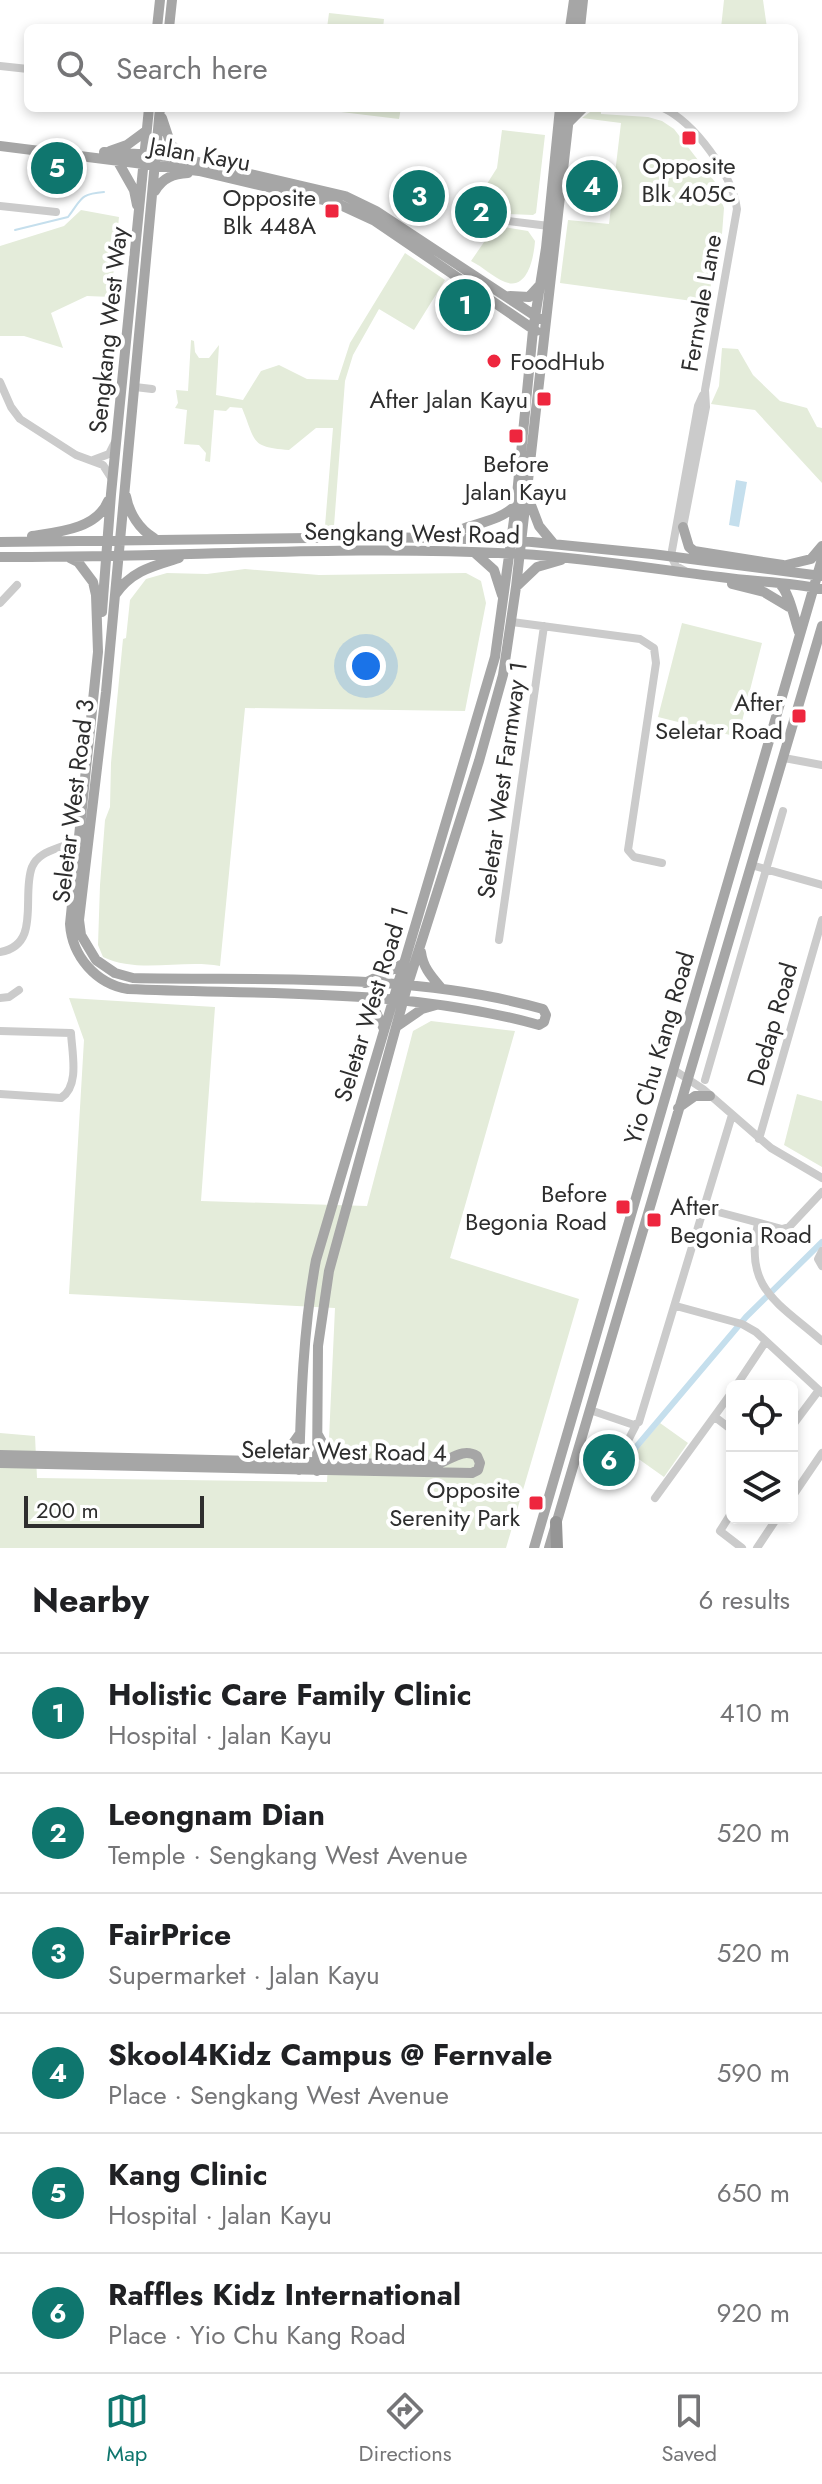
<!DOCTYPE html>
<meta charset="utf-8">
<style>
:root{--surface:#fff;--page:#f6f6f6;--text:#202124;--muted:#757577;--line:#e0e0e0;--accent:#0f766e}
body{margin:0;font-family:Jost,sans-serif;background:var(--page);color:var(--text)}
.controls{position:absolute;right:24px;bottom:24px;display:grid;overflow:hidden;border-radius:12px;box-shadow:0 4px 12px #0003}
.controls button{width:72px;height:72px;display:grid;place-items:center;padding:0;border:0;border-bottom:2px solid var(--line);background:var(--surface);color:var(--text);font:40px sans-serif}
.scale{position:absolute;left:24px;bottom:20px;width:180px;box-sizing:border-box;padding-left:8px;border:4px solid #2e2e2e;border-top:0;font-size:22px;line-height:28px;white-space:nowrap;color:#2e2e2e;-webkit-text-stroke:6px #fff;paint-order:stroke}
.you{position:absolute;left:366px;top:666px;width:28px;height:28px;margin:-20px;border:6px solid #fff;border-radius:50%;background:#1a73e8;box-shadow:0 0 0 12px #1a73e833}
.badge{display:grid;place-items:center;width:52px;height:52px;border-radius:50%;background:var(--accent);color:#fff;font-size:26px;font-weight:700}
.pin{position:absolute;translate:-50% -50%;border:4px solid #fff;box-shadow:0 2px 8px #0006}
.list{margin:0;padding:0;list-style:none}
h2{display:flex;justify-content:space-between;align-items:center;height:104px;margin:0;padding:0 32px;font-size:34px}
h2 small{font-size:26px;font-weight:400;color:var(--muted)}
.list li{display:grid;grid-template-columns:52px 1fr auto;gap:24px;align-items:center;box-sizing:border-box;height:120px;padding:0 32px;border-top:2px solid var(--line)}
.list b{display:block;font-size:30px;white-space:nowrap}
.list p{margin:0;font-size:26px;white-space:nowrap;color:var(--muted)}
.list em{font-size:26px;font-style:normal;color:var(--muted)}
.icon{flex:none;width:44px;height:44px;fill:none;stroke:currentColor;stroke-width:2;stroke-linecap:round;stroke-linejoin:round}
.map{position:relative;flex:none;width:822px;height:1548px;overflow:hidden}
.search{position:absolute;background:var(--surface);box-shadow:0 4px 12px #0003;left:24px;right:24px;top:24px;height:88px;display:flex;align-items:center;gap:20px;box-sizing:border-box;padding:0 28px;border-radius:12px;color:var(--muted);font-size:30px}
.sheet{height:824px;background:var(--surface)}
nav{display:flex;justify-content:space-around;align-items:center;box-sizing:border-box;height:112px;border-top:2px solid var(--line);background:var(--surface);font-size:22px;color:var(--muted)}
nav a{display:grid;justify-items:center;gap:4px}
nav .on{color:var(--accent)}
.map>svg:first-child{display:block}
.green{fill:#e4ecda}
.water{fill:#c5dfed}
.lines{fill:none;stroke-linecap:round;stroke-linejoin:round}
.stream{stroke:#c5dfed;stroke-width:2}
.canal{stroke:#c5dfed;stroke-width:6}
.minor{stroke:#cbcbcb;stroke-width:8}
.major{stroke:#a6a6a6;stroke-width:10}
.highway{stroke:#959595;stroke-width:12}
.poi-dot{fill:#ee263e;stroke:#fff;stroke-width:3}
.labels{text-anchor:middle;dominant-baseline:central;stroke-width:8;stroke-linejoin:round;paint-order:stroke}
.street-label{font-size:24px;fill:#2e2e2e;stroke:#fff}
.poi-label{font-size:24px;fill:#2e2e2e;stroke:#fff;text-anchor:end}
</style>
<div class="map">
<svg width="822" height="1548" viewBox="0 0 822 1548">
<rect width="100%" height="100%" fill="#fff"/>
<!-- green -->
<path class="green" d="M 724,0 L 763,0 L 767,28 L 721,28 Z
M 329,13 L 384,19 L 383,28 L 327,28 Z
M 308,108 L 401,108 L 399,119 Z
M 601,111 L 601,114 L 648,117 L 662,121 L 674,129 L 715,182 L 724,208 L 722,234 L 707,303 L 560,283 L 568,220 L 609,224 L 621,123 L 582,118 L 590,112 Z
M 502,130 L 545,135 L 536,213 L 533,215 L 506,214 L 478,198 L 497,168 Z
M 81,210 L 119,217 L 111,297 L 87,296 L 51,313 L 63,348 L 24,336 L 0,336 L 0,246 L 64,226 Z
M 504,227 L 528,231 L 535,241 C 534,256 528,291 505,282 C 493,277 483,267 471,261 L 493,229 Z
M 405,253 L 445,280 L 414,330 L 379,309 L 353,355 L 345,381 L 334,526 L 325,526 L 333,428 L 316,428 L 289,450 C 250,447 256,442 242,408 L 230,407 L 226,411 L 214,410 L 210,462 L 205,461 L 206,453 L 199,445 L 184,444 L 187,410 L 175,408 L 178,403 L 176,390 L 188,391 L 191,340 L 194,341 L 195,352 L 199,358 L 209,358 L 219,345 L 216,395 L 243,400 L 261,371 L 279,365 L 307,379 L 338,380 L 350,343 Z
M 722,348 L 738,349 L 753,375 L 780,401 L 807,408 L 817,427 L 822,428 L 822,483 L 755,410 L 711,404 L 719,386 Z
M 245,569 L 319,575 L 466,573 L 481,581 L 486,603 L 465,711 L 245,708 L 220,966 C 183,959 138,974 103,957 L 98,945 L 100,885 L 105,820 L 110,807 L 111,763 L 123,639 L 126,638 L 130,600 L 146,579 L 167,573 L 207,574 Z
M 682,623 L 762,643 L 738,737 L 658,717 Z
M 69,998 L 215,1007 L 201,1201 L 367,1206 L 413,1031 L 431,1021 L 515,1031 L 450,1258 L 579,1299 L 506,1548 L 0,1548 L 0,1433 L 35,1436 L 37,1478 L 327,1482 L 335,1308 L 69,1294 L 84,1040 Z
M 797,1094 L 822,1101 L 822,1167 L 784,1145 Z
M 660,1423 L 688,1443 L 664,1477 L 633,1455 Z"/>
<!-- water -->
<path class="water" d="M 736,480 L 747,482 L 739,527 L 729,525 Z"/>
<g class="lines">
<!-- stream -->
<path class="stream" d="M 15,230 L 68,217 C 82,199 79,194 104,192"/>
<!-- canal -->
<path class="canal" d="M 609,1479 L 746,1317 L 822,1242"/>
<!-- minor -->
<path class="minor" d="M 0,66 L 28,69
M 663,108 C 695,123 732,174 737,209 L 705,390 L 706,407 L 683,527
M 0,206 L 56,212
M 500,220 L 549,226
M 0,382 L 11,407 L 20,419 L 76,455 L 103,465 L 112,479
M 135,387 L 152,389
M 93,460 L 109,454 L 115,442
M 685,571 L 676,566 L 671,556 L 698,406 L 703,395
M 0,603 L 17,585
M 512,622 L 640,639 L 654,648 L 656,663 L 628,850 L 634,857 L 662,863
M 784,758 L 822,765
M 751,865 L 822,885
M 499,940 L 544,626
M 0,952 C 42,945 21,895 32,867 C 40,848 64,850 78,838
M 0,998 L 9,997 L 19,990
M 0,1031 L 71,1033 C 72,1053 80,1086 61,1098 L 0,1094
M 674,1070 L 703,1089 L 771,1148 L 822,1178
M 705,1080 L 783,811
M 759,1139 L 822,920
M 703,1208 L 782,1229 L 789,1227 L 822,1192
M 758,1224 C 743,1289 779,1303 822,1341
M 822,1251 L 818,1259 L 822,1266
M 676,1306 L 742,1324 L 756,1332 L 822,1393
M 736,1386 L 766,1341
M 590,1410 L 634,1425 L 639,1422 L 732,1115
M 715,1417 L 732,1430
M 792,1426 L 819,1390
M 616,1464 L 636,1425
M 792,1497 L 822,1453
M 655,1498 L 732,1392
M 732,1512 L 720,1531 L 742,1548
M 757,1548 L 777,1518"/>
<!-- major -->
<path class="major" d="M 157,28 L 160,0
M 169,28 L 172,0
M 570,28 L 574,0
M 580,28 L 583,0
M 162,118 L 171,145 L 186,157
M 568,123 L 583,108
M 0,146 L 199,171 L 336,203 L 375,221 L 536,331
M 110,151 L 127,145 L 146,131
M 104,152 L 155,155 L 190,160 L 345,196 L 376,211 L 540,319
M 117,160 L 134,190 L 137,205
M 155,191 C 163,177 174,174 188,173
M 510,296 L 529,297 L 540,285
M 526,492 L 539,526 L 553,543
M 126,496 C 129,513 139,529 154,538
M 683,527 L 689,547 L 694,551 L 783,565
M 32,536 C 58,532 97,529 108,501
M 445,538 C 467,522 496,525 516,505
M 0,542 L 383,537 L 512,540 L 652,554 L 822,576
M 475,553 L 494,570 L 502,595
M 0,557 C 173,558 348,544 521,554 C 588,558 654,569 720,577 C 754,582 789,582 822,589
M 70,558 L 78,562 L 93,582 L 96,595 L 98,652 L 70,924 C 72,956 96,984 128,989 C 266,995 405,988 539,1025 L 544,1022 L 546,1015 L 543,1009 C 411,972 270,981 133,978 L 115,973 L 96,960 L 81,935 L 79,920 L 106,692 L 160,108
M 778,567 L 811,559 L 822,546
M 732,584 L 764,592 L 789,607
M 780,584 C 790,594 794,618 799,632
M 516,587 L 537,567 L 561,560
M 115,595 C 131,571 153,566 179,558
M 102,612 L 111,494 L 149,108
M 421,952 C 423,968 432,977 442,989
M 365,983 L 403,964
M 364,998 L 372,1004 L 384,1029
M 396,1027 L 422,1009 L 436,1005
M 678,1108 L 695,1096 L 710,1096
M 318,1435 L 327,1451 L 344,1463
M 0,1455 L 435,1465 C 450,1461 462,1447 477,1456 L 480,1463 L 478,1470 L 472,1473 L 0,1463
M 269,1461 L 289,1449 L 299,1435
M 299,1470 C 301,1400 303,1329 316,1260 L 495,657 L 516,505 L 533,330 L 546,248 L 560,108
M 317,1471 L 318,1346 L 329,1271 L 407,987 L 479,761 L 503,675 L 516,587 L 570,108
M 534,1548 L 822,559
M 549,1548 L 822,626"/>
<!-- highway -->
<path class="highway" d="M 556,1522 L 557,1548"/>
</g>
<!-- markers -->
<g class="poi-dot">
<rect x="681" y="130" width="16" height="16" rx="4"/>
<rect x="324" y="203" width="16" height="16" rx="4"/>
<circle cx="494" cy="361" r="8"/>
<rect x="536" y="391" width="16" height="16" rx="4"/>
<rect x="508" y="428" width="16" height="16" rx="4"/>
<rect x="791" y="708" width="16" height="16" rx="4"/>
<rect x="615" y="1199" width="16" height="16" rx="4"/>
<rect x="646" y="1212" width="16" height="16" rx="4"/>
<rect x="528" y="1495" width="16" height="16" rx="4"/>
</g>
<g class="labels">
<!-- street labels -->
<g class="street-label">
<text transform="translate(200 154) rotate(10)">Jalan Kayu</text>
<text transform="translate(701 303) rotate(-80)">Fernvale Lane</text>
<text transform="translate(108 330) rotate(-84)">Sengkang West Way</text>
<text transform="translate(412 533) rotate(1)">Sengkang West Road</text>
<text transform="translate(502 780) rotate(-82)">Seletar West Farmway 1</text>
<text transform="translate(73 801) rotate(-83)">Seletar West Road 3</text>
<text transform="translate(371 1004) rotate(-73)">Seletar West Road 1</text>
<text transform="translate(772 1024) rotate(-74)">Dedap Road</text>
<text transform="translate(659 1048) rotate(-74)">Yio Chu Kang Road</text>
<text transform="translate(344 1451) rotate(1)">Seletar West Road 4</text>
</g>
<!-- poi labels -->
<g class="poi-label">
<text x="689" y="165" text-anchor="middle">Opposite<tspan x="689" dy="28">Blk 405C</tspan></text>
<text x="316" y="197">Opposite<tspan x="316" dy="28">Blk 448A</tspan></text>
<text x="510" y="361" text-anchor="start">FoodHub</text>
<text x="528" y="399">After Jalan Kayu</text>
<text x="516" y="463" text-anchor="middle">Before<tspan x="516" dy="28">Jalan Kayu</tspan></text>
<text x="783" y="702">After<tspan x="783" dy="28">Seletar Road</tspan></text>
<text x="607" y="1193">Before<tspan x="607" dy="28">Begonia Road</tspan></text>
<text x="670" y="1206" text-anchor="start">After<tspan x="670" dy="28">Begonia Road</tspan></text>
<text x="520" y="1489">Opposite<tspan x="520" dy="28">Serenity Park</tspan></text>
</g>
</g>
</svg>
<div class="controls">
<button><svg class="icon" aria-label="locate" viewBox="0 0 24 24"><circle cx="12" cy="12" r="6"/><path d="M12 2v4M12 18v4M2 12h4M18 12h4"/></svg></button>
<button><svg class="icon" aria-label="layers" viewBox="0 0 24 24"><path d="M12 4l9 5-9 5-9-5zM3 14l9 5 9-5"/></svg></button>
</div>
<div class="scale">200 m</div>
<div class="you"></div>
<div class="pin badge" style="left:465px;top:305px">1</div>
<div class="pin badge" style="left:481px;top:212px">2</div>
<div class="pin badge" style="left:419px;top:196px">3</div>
<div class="pin badge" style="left:592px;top:186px">4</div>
<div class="pin badge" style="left:57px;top:168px">5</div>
<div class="pin badge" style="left:609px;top:1460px">6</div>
<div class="search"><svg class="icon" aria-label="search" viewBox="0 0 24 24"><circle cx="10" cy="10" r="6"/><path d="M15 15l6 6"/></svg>Search here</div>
</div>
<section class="sheet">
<h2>Nearby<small>6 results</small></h2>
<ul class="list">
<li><span class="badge">1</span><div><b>Holistic Care Family Clinic</b><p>Hospital · Jalan Kayu</p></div><em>410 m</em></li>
<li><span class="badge">2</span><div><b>Leongnam Dian</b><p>Temple · Sengkang West Avenue</p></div><em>520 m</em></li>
<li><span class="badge">3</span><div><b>FairPrice</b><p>Supermarket · Jalan Kayu</p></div><em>520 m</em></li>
<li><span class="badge">4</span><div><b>Skool4Kidz Campus @ Fernvale</b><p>Place · Sengkang West Avenue</p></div><em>590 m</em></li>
<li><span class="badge">5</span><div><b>Kang Clinic</b><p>Hospital · Jalan Kayu</p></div><em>650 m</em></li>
<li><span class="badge">6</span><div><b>Raffles Kidz International</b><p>Place · Yio Chu Kang Road</p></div><em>920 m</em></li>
</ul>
</section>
<nav>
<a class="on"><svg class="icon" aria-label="map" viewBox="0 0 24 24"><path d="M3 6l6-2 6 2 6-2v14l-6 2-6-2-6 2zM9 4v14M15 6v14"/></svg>Map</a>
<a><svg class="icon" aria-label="directions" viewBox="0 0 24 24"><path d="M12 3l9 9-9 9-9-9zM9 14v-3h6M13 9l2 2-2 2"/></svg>Directions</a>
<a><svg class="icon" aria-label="saved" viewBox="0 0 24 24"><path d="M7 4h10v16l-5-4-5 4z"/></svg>Saved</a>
</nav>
